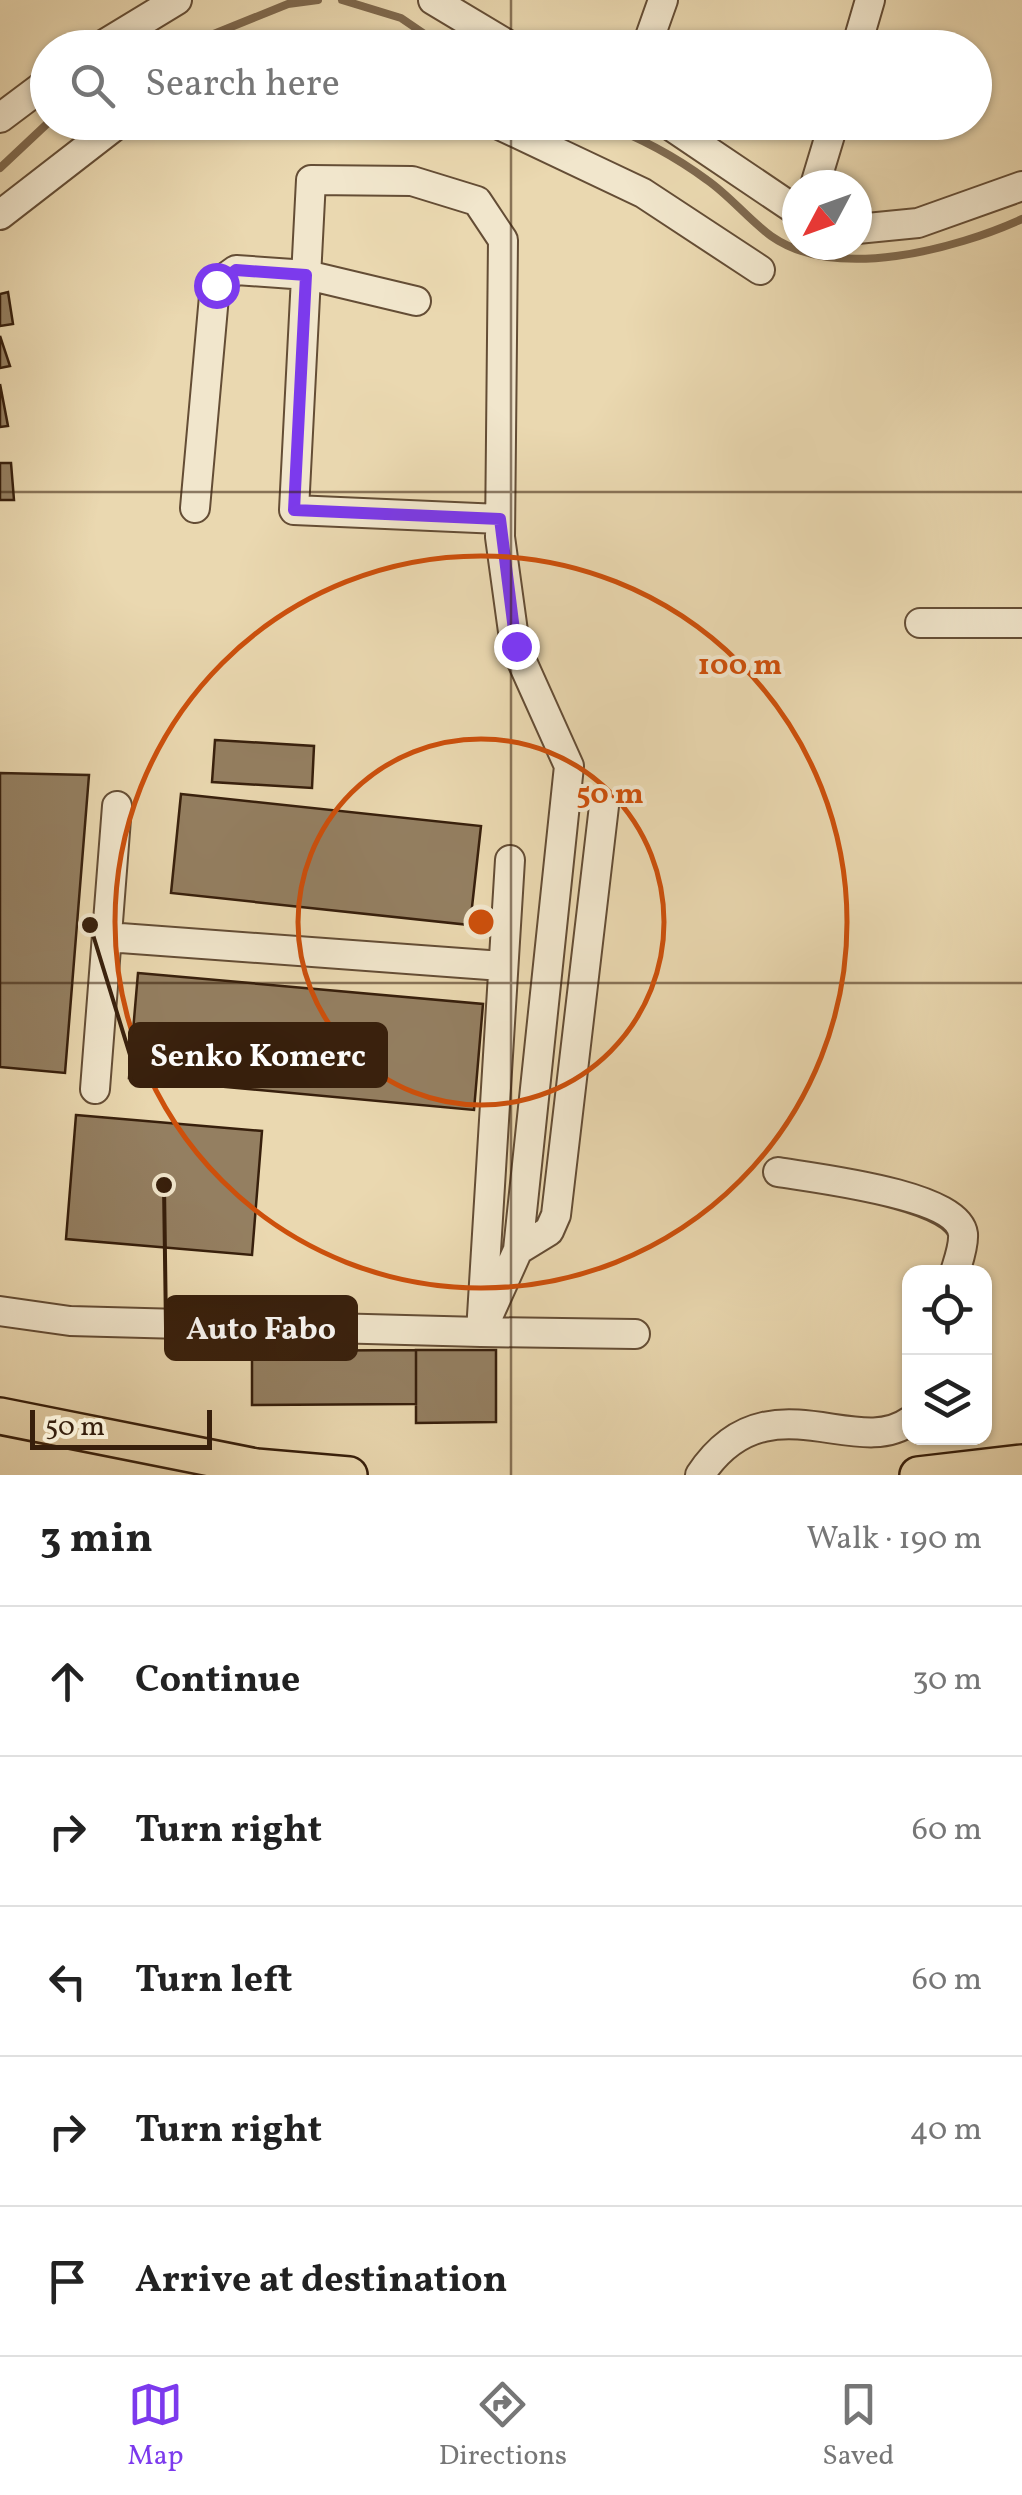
<!DOCTYPE html>
<meta charset="utf-8">
<style>
:root{--surface:#fff;--page:#f2f2f2;--text:#222;--muted:#767676;--line:#e0e0e0;--accent:#7c3aed}
body{margin:0;font-family:Vollkorn,serif;background:var(--page);color:var(--text)}
.controls{position:absolute;right:30px;bottom:30px;display:grid;overflow:hidden;border-radius:20px;box-shadow:0 2px 8px #0004}
.controls button{width:90px;height:90px;display:grid;place-items:center;padding:0;border:0;border-bottom:2px solid var(--line);background:var(--surface);color:var(--text);font:50px sans-serif}
.compass{position:absolute;left:782px;top:170px;width:90px;height:90px;border-radius:50%;background:var(--surface);box-shadow:0 2px 8px #0004;rotate:229deg}
.scale{position:absolute;left:30px;bottom:25px;width:182px;box-sizing:border-box;padding-left:10px;border:5px solid #371f0c;border-top:0;font-size:28px;line-height:35px;white-space:nowrap;color:#371f0c;-webkit-text-stroke:8px #f1e6cc;paint-order:stroke}
.stop{position:absolute;width:30px;height:30px;margin:-22px;border:8px solid #7c3aed;border-radius:50%;background:#fff}
.stop.end{background:#7c3aed;border-color:#fff;box-shadow:0 2px 10px #0008}
.list{margin:0;padding:0;list-style:none}
h2{display:flex;justify-content:space-between;align-items:center;height:130px;margin:0;padding:0 40px;font-size:42px}
h2 small{font-size:32px;font-weight:400;color:var(--muted)}
.list li{display:grid;grid-template-columns:65px 1fr auto;gap:30px;align-items:center;box-sizing:border-box;height:150px;padding:0 40px;border-top:2px solid var(--line)}
.list b{display:block;font-size:38px;white-space:nowrap}
.list em{font-size:32px;font-style:normal;color:var(--muted)}
.icon{flex:none;width:55px;height:55px;fill:none;stroke:currentColor;stroke-width:2;stroke-linecap:round;stroke-linejoin:round}
.map{position:relative;flex:none;width:1022px;height:1475px;overflow:hidden}
.search{position:absolute;background:var(--surface);box-shadow:0 2px 8px #0004;left:30px;right:30px;top:30px;height:110px;display:flex;align-items:center;gap:25px;box-sizing:border-box;padding:0 35px;border-radius:55px;color:var(--muted);font-size:38px}
.sheet{height:880px;background:var(--surface)}
nav{display:flex;justify-content:space-around;align-items:center;box-sizing:border-box;height:140px;border-top:2px solid var(--line);background:var(--surface);font-size:28px;color:var(--muted)}
nav a{display:grid;justify-items:center;gap:5px}
nav .on{color:var(--accent)}
.map>svg:first-child{display:block}
.lines{fill:none;stroke-linecap:round;stroke-linejoin:round}
.stream{stroke:#7e684d;stroke-width:8}
.building{fill:#947f61;stroke:#371f0c;stroke-width:2.5}
.minor-casing{stroke:#644d35;stroke-width:32}
.major-casing{stroke:#371f0c;stroke-width:40}
.minor{stroke:#f1e6cc;stroke-width:28}
.major{stroke:#ead8b0;stroke-width:35}
.route{stroke:#7c3aed;stroke-width:12}
.grid{fill:none;stroke:#371f0c;stroke-width:2.5;stroke-opacity:0.55}
.ring{fill:none;stroke:#cd500c;stroke-width:5}
.centre{fill:#cd500c;stroke:#f1e6cc;stroke-width:5}
.ring-label{font-size:30px;text-anchor:middle;font-weight:bold;fill:#cd500c;stroke:#f1e6cc;stroke-width:8;stroke-linejoin:round;paint-order:stroke}
.leader{fill:none;stroke:#371f0c;stroke-width:4}
.callout-dot{fill:#371f0c;stroke:#f1e6cc;stroke-width:4}
.callout{fill:#371f0c;stroke:#371f0c;stroke-width:4}
.callout-label{font-size:32px;text-anchor:middle;font-weight:bold;fill:#fff}
</style>
<div class="map">
<svg width="1022" height="1475" viewBox="0 0 1022 1475">
<rect width="100%" height="100%" fill="#ead8b0"/>
<filter id="stains"><feTurbulence type="fractalNoise" baseFrequency=".002" numOctaves="4"/><feColorMatrix values="0 0 0 0 .2 0 0 0 0 .09 0 0 0 0 .02 0 0 0 .5 -.17"/></filter>
<radialGradient id="worn" r=".72"><stop offset=".6" stop-color="#630" stop-opacity="0"/><stop offset="1" stop-color="#630" stop-opacity=".3"/></radialGradient>
<g class="lines">
<!-- stream -->
<path class="stream" d="M 342,0 L 401,18 L 445,48
M 179,48 L 288,4 L 318,0
M 599,122 C 636,136 676,157 707,180 C 730,196 748,219 771,236 C 836,282 956,249 1022,219
M 0,168 L 49,122"/>
</g>
<!-- building -->
<path class="building" d="M 8,292 L 13,324 L 0,326 L 0,294 Z
M 0,336 L 10,366 L 0,368 Z
M 0,384 L 8,426 L 0,427 Z
M 0,463 L 11,463 L 14,500 L 0,500 Z
M 215,740 L 314,746 L 312,788 L 212,782 Z
M 0,773 L 89,775 L 65,1073 L 0,1067 Z
M 181,794 L 481,826 L 470,925 L 171,893 Z
M 138,973 L 483,1004 L 474,1110 L 129,1078 Z
M 76,1115 L 262,1131 L 252,1255 L 66,1239 Z
M 416,1350 L 416,1404 L 252,1405 L 252,1351 Z
M 416,1350 L 496,1350 L 496,1422 L 416,1423 Z"/>
<g class="lines">
<defs>
<path id="minor" d="M 433,0 L 513,48
M 98,48 L 177,0
M 646,48 L 663,0
M 856,48 L 870,0
M 0,118 L 48,82
M 493,122 L 643,193 L 760,270
M 665,122 L 797,211
M 815,185 L 834,122
M 0,215 L 120,122
M 857,229 L 918,223 L 1022,186
M 195,508 L 215,285 L 236,270 L 307,275 L 416,301
M 920,623 L 1022,623
M 510,860 L 481,1332 L 635,1334
M 107,937 L 502,966
M 95,1089 L 117,806
M 778,1172 C 813,1178 958,1194 963,1234 C 964,1246 958,1262 955,1272
M 518,1250 L 549,1231 L 556,1215 L 604,806
M 0,1311 L 70,1321 L 481,1332 L 518,1250 L 569,766 L 515,646 L 500,537 L 503,240 L 477,201 L 412,181 L 311,180 L 294,510 L 500,519
M 700,1475 C 766,1375 855,1461 910,1421"/>
<path id="major" d="M 0,1416 L 256,1467 L 349,1475
M 918,1475 L 1022,1463"/>
</defs>
<!-- minor casing -->
<use href="#minor" class="minor-casing"/>
<!-- major casing -->
<use href="#major" class="major-casing"/>
<!-- minor -->
<use href="#minor" class="minor"/>
<!-- major -->
<use href="#major" class="major"/>
</g>
<g class="lines">
<!-- route -->
<path class="route" d="M 216,285 L 236,270 L 306,275 L 294,510 L 500,519 L 516,646"/>
</g>
<!-- grid -->
<path class="grid" d="M 511,0 L 511,48M 511,122 L 511,1475M 0,492 L 1022,492M 0,983 L 1022,983"/>
<!-- distance rings -->
<g class="ring">
<circle cx="481" cy="922" r="183"/>
<circle cx="481" cy="922" r="366"/>
</g>
<circle cx="481" cy="922" r="15" class="centre"/>
<g class="ring-label">
<text x="740" y="674">100 m</text>
<text x="610" y="803">50 m</text>
</g>
<!-- callouts -->
<path class="leader" d="M90 925L130 1055M164 1185L166 1328"/>
<g class="callout-dot">
<circle cx="90" cy="925" r="10"/>
<circle cx="164" cy="1185" r="10"/>
</g>
<g class="callout">
<rect x="130" y="1024" width="256" height="62" rx="10"/>
<rect x="166" y="1297" width="190" height="62" rx="10"/>
</g>
<g class="callout-label">
<text x="258" y="1066">Senko Komerc</text>
<text x="261" y="1339">Auto Fabo</text>
</g>
<rect width="100%" height="100%" filter="url(#stains)"/>
<rect width="100%" height="100%" fill="url(#worn)"/>
</svg>
<div class="controls">
<button><svg class="icon" aria-label="locate" viewBox="0 0 24 24"><circle cx="12" cy="12" r="6"/><path d="M12 2v4M12 18v4M2 12h4M18 12h4"/></svg></button>
<button><svg class="icon" aria-label="layers" viewBox="0 0 24 24"><path d="M12 4l9 5-9 5-9-5zM3 14l9 5 9-5"/></svg></button>
</div>
<svg class="compass" viewBox="-18 -18 36 36"><path d="M0-13l5 13h-10z" fill="#e53935"/><path d="M0 13l5-13h-10z" fill="#767676"/></svg>
<div class="scale">50 m</div>
<div class="stop" style="left:216px;top:285px"></div>
<div class="stop end" style="left:516px;top:646px"></div>
<div class="search"><svg class="icon" aria-label="search" viewBox="0 0 24 24"><circle cx="10" cy="10" r="6"/><path d="M15 15l6 6"/></svg>Search here</div>
</div>
<section class="sheet">
<h2>3 min<small>Walk · 190 m</small></h2>
<ul class="list">
<li><svg class="icon" aria-label="ahead" viewBox="0 0 24 24"><path d="M12 20V5M6 11l6-6 6 6"/></svg><div><b>Continue</b></div><em>30 m</em></li>
<li><svg class="icon" aria-label="right" viewBox="0 0 24 24"><path d="M7 20v-9h11M14 6l5 5-5 5"/></svg><div><b>Turn right</b></div><em>60 m</em></li>
<li><svg class="icon" aria-label="left" viewBox="0 0 24 24"><path d="M17 20v-9H6M10 6l-5 5 5 5"/></svg><div><b>Turn left</b></div><em>60 m</em></li>
<li><svg class="icon" aria-label="right" viewBox="0 0 24 24"><path d="M7 20v-9h11M14 6l5 5-5 5"/></svg><div><b>Turn right</b></div><em>40 m</em></li>
<li><svg class="icon" aria-label="arrive" viewBox="0 0 24 24"><path d="M6 21V4h12l-3 4 3 4H6"/></svg><div><b>Arrive at destination</b></div></li>
</ul>
</section>
<nav>
<a class="on"><svg class="icon" aria-label="map" viewBox="0 0 24 24"><path d="M3 6l6-2 6 2 6-2v14l-6 2-6-2-6 2zM9 4v14M15 6v14"/></svg>Map</a>
<a><svg class="icon" aria-label="directions" viewBox="0 0 24 24"><path d="M12 3l9 9-9 9-9-9zM9 14v-3h6M13 9l2 2-2 2"/></svg>Directions</a>
<a><svg class="icon" aria-label="saved" viewBox="0 0 24 24"><path d="M7 4h10v16l-5-4-5 4z"/></svg>Saved</a>
</nav>
